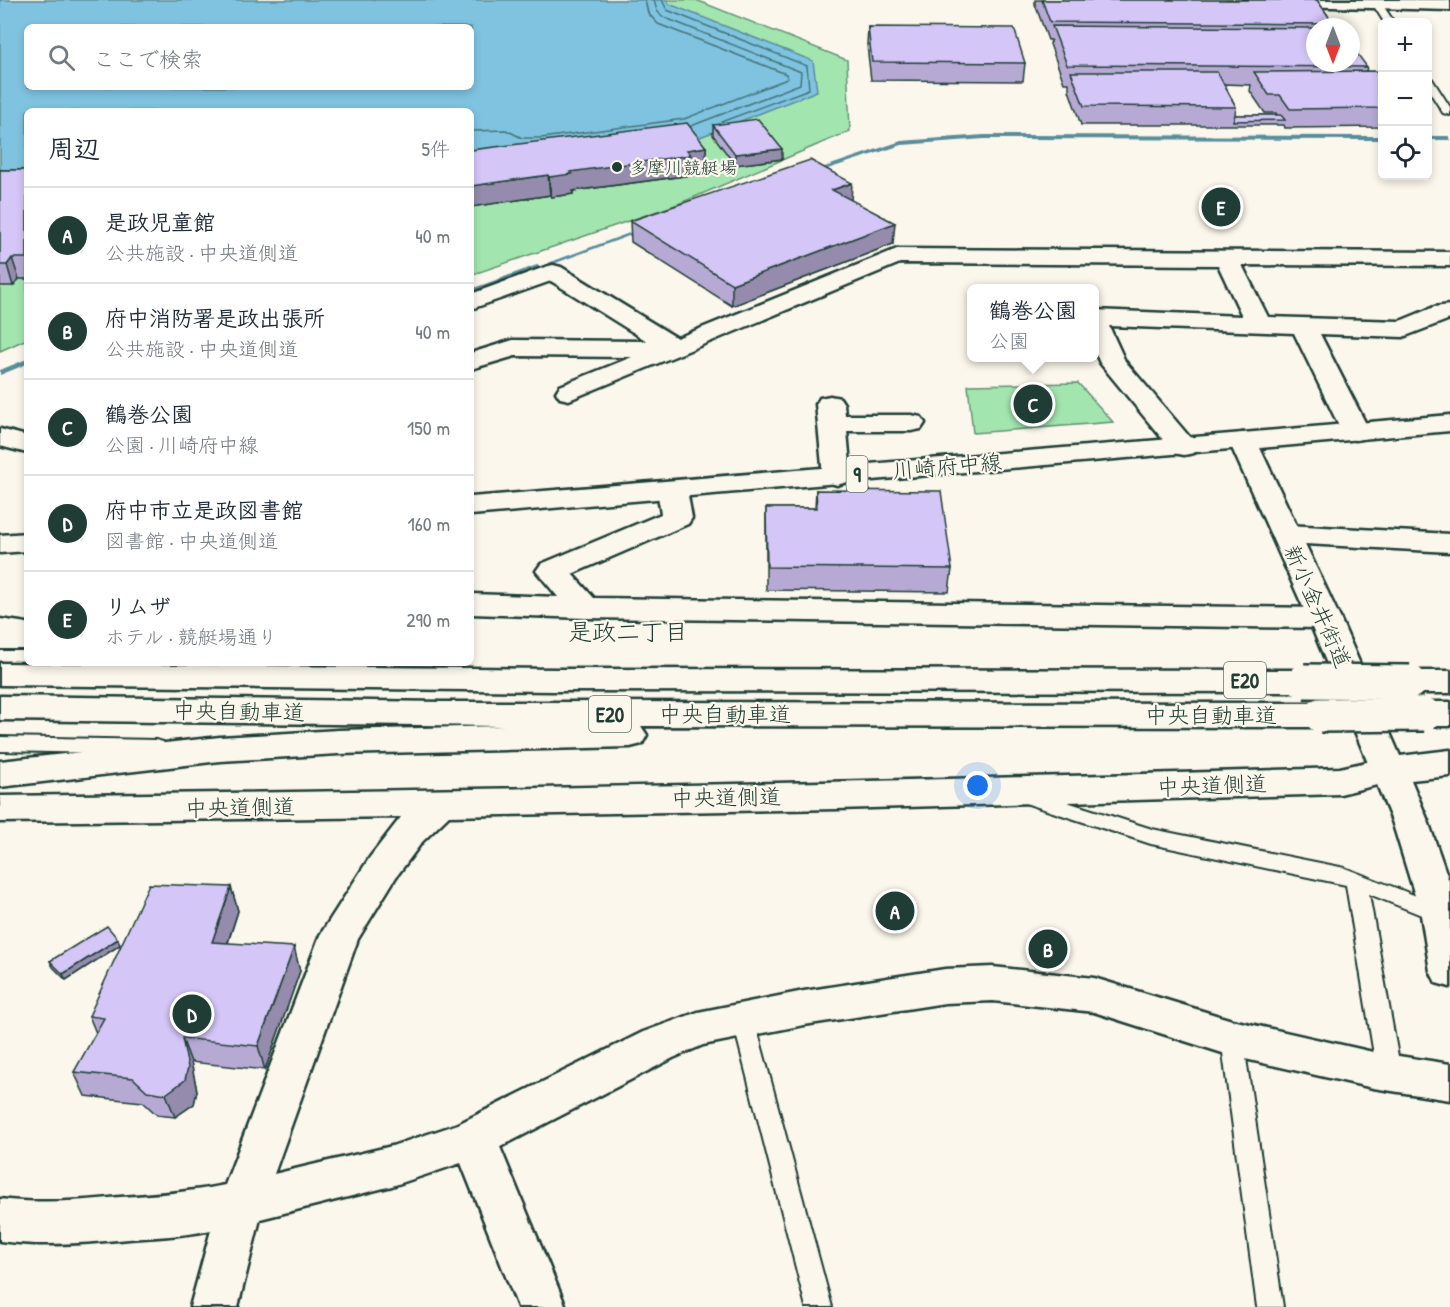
<!DOCTYPE html>
<html lang="ja">
<meta charset="utf-8">
<style>
:root{--surface:#fff;--page:#f2f2f3;--text:#1f2937;--muted:#747a83;--line:#e0e1e3;--accent:#1f3d34}
body{margin:0;font-family:"Patrick Hand","Klee One",sans-serif;background:var(--page);color:var(--text)}
.controls{position:absolute;right:18px;top:18px;display:grid;overflow:hidden;border-radius:9px;box-shadow:0 3px 9px #0003}
.controls button{width:54px;height:54px;display:grid;place-items:center;padding:0;border:0;border-bottom:2px solid var(--line);background:var(--surface);color:var(--text);font:30px sans-serif}
.compass{position:absolute;left:1306px;top:18px;width:54px;height:54px;border-radius:50%;background:var(--surface);box-shadow:0 3px 9px #0003;rotate:180deg}
.you{position:absolute;left:978px;top:786px;width:21px;height:21px;margin:-15px;border:4px solid #fff;border-radius:50%;background:#1a73e8;box-shadow:0 0 0 9px #1a73e833}
.badge{display:grid;place-items:center;width:39px;height:39px;border-radius:50%;background:var(--accent);color:#fff;font-size:20px;font-weight:700}
.pin{position:absolute;translate:-50% -50%;border:3px solid #fff;box-shadow:0 2px 6px #0006}
.popup{position:absolute;left:967px;top:284px;width:132px;height:78px;box-sizing:border-box;display:grid;place-content:center;border-radius:9px;background:var(--surface);filter:drop-shadow(0 2px 4px #0005);font-size:20px;white-space:nowrap;color:var(--muted)}
.popup b{font-size:22px;color:var(--text)}
.popup::after{content:'';position:absolute;left:50%;top:100%;margin-left:-12px;border:12px solid transparent;border-top-color:var(--surface)}
.list{margin:0;padding:0;list-style:none}
h2{display:flex;justify-content:space-between;align-items:center;height:78px;margin:0;padding:0 24px;font-size:26px}
h2 small{font-size:20px;font-weight:400;color:var(--muted)}
.list li{display:grid;grid-template-columns:39px 1fr auto;gap:18px;align-items:center;box-sizing:border-box;height:96px;padding:0 24px;border-top:2px solid var(--line)}
.list b{display:block;font-size:22px;white-space:nowrap}
.list p{margin:0;font-size:20px;white-space:nowrap;color:var(--muted)}
.list em{font-size:20px;font-style:normal;color:var(--muted)}
.icon{flex:none;width:33px;height:33px;fill:none;stroke:currentColor;stroke-width:2;stroke-linecap:round;stroke-linejoin:round}
.map{position:relative;flex:none;width:1450px;height:1307px;overflow:hidden}
.search{position:absolute;background:var(--surface);box-shadow:0 3px 9px #0003;left:24px;top:24px;width:450px;height:66px;display:flex;align-items:center;gap:15px;box-sizing:border-box;padding:0 21px;border-radius:9px;color:var(--muted);font-size:22px}
.panel{position:absolute;background:var(--surface);box-shadow:0 3px 9px #0003;left:24px;top:108px;width:450px;height:558px;border-radius:9px}
.map>svg:first-child{display:block}
.green{fill:#a3e5af;stroke:#619172;stroke-width:1.5;fill-rule:evenodd}
.water{fill:#7fc3e0;stroke:#598d9b;stroke-width:1.5;fill-rule:evenodd}
.lines{fill:none;stroke-linecap:round;stroke-linejoin:round}
.shore{stroke:#457379;stroke-width:1.5}
.stream{fill:#598d9b;fill-rule:evenodd}
.lane-casing{stroke:#1f3d34;stroke-width:4}
.street-casing{stroke:#1f3d34;stroke-width:5}
.secondary-casing{stroke:#1f3d34;stroke-width:5}
.primary-casing{stroke:#1f3d34;stroke-width:5}
.highway-casing{stroke:#1f3d34;stroke-width:5}
.lane{fill:#fbf7ec;fill-rule:evenodd}
.street{fill:#fbf7ec;fill-rule:evenodd}
.secondary{fill:#fbf7ec;fill-rule:evenodd}
.primary{fill:#fbf7ec;fill-rule:evenodd}
.highway{fill:#fbf7ec;fill-rule:evenodd}
.highway-bridge-casing{stroke:#1f3d34;stroke-width:38;stroke-linecap:butt}
.highway-bridge{stroke:#fbf7ec;stroke-width:33}
.wall{fill:#b6aad4;stroke:#1f3d34;stroke-width:1.5;fill-rule:evenodd}
.shaded-wall{fill:#948bad;stroke:#1f3d34;stroke-width:1.5}
.building{fill:#d4c6f7;stroke:#1f3d34;stroke-width:1.5}
.poi-dot{fill:#1f3d34;stroke:#fbf7ec;stroke-width:2}
.labels{text-anchor:middle;dominant-baseline:central;stroke-width:4.5;stroke-linejoin:round;paint-order:stroke}
.far-poi-label{font-size:18px;fill:#1f3d34;stroke:#fbf7ec;text-anchor:start}
.shield{fill:#fbf7ec;stroke:#61756b;stroke-width:1.5}
.shield-label{font-size:21px;font-weight:bold;fill:#1f3d34}
.street-label{font-size:22px;fill:#1f3d34;stroke:#fbf7ec}
.neighbourhood-label{font-size:24px;fill:#1f3d34;stroke:#fbf7ec}
</style>
<div class="map">
<svg width="1450" height="1307" viewBox="0 0 1450 1307">
<rect width="100%" height="100%" fill="#fbf7ec"/>
<filter id="ink" filterUnits="userSpaceOnUse"><feTurbulence type="fractalNoise" baseFrequency=".0167" numOctaves="2"/><feDisplacementMap in="SourceGraphic" scale="12" xChannelSelector="R" yChannelSelector="G"/><feConvolveMatrix kernelMatrix="1 2 1 2 8 2 1 2 1" color-interpolation-filters="sRGB"/></filter>
<g filter="url(#ink)">
<!-- green -->
<path class="green" d="M 0,0 L 696,0 L 847,60 L 850,131 L 678,204 L 471,275 L 471,111 L 27,111 L 27,339 L 0,351 ZM 27,27 L 471,27 L 471,87 L 27,87 Z
M 1078,383 L 1113,422 L 973,433 L 968,385 Z"/>
<!-- water -->
<path class="water" d="M 0,0 L 667,0 L 669,4 L 813,61 L 817,91 L 690,141 L 471,153 L 471,111 L 27,111 L 27,170 L 0,171 ZM 27,27 L 471,27 L 471,87 L 27,87 Z"/>
<g class="lines">
<!-- shore -->
<path class="shore" d="M 654,0 L 657,11 L 663,17 L 801,72 L 800,84 L 691,126
M 662,0 L 667,10 L 807,66 L 809,89 L 721,122
M 471,131 L 506,130 L 522,138 L 541,138 L 684,119 L 787,79 L 786,74 L 658,24 L 648,13 L 645,0"/>
<!-- stream -->
<path class="stream" d="M 984,135 L 1382,136 L 1382,140 L 984,139 L 902,145 L 815,173 L 810,172 L 901,141 Z
M 1428,136 L 1450,136 L 1450,140 L 1428,140 Z
M 640,229 L 645,230 L 553,264 L 548,263 Z
M 537,265 L 539,266 L 539,268 L 471,293 L 471,289 Z
M 27,359 L 27,364 L 0,375 L 0,370 Z"/>
<defs>
<path id="lane" d="M 1374,1 L 1380,1 L 1394,22 L 1384,22 L 1372,3 Z
M 1428,78 L 1432,79 L 1450,107 L 1450,115 L 1443,113 L 1428,89 Z
M 0,637 L 27,637 L 27,649 L 0,649 Z
M 0,737 L 156,740 L 163,742 L 166,747 L 163,752 L 156,754 L 0,751 Z
M 1023,788 L 1152,829 L 1345,868 L 1447,908 L 1450,914 L 1447,920 L 1439,922 L 1369,894 L 1401,1073 L 1397,1080 L 1389,1083 L 1381,1080 L 1377,1073 L 1346,885 L 1151,844 L 1016,800 L 1013,795 L 1016,790 Z
M 743,1009 L 751,1011 L 754,1018 L 832,1307 L 806,1307 L 732,1018 L 735,1011 Z
M 1232,1028 L 1240,1031 L 1243,1038 L 1283,1307 L 1257,1307 L 1221,1038 L 1224,1031 Z"/>
<path id="street" d="M 897,249 L 1450,252 L 1450,266 L 1242,265 L 1268,317 L 1400,321 L 1434,307 L 1450,305 L 1450,319 L 1403,337 L 1320,334 L 1370,432 L 1366,438 L 1356,440 L 1346,438 L 1342,432 L 1294,333 L 1109,326 L 1125,361 L 1198,447 L 1194,453 L 1184,455 L 1174,453 L 1100,363 L 1094,350 L 1094,310 L 1242,316 L 1218,265 L 900,263 L 569,400 L 560,398 L 556,392 L 560,386 L 632,357 L 515,356 L 471,369 L 471,353 L 513,340 L 647,341 L 551,281 L 471,309 L 471,294 L 545,267 L 553,265 L 561,267 L 677,338 Z
M 830,396 L 840,398 L 844,404 L 845,415 L 911,415 L 921,417 L 925,423 L 921,429 L 911,431 L 847,431 L 851,476 L 847,482 L 837,485 L 827,482 L 823,476 L 816,404 L 820,398 Z
M 0,429 L 27,436 L 27,453 L 0,446 Z
M 672,481 L 682,484 L 687,490 L 692,518 L 688,524 L 572,574 L 594,598 L 1324,608 L 1335,611 L 1340,618 L 1335,625 L 1324,628 L 585,618 L 471,614 L 471,594 L 558,597 L 536,571 L 541,564 L 661,514 L 657,490 L 662,484 Z
M 1287,525 L 1450,534 L 1450,552 L 1287,543 L 1276,540 L 1272,534 L 1276,528 Z
M 1389,757 L 1402,761 L 1407,770 L 1402,779 L 1340,794 L 837,809 L 449,816 L 422,842 L 396,877 L 358,939 L 274,1174 L 392,1146 L 458,1124 L 643,1032 L 698,1012 L 804,991 L 945,969 L 993,967 L 1094,978 L 1232,1020 L 1373,1052 L 1450,1064 L 1450,1100 L 1373,1088 L 1232,1056 L 1094,1012 L 993,1001 L 945,1003 L 804,1025 L 703,1045 L 673,1058 L 500,1147 L 566,1307 L 518,1307 L 461,1163 L 392,1186 L 260,1219 L 238,1307 L 190,1307 L 211,1230 C 184,1236 156,1237 129,1239 C 86,1243 43,1247 0,1241 L 0,1199 C 40,1204 80,1201 120,1197 C 155,1195 190,1192 225,1185 L 320,935 L 370,857 L 401,817 L 0,822 L 0,796 C 447,791 893,782 1340,768 Z"/>
<path id="secondary" d="M 1243,0 L 1450,0 L 1450,10 L 1252,5 L 1246,4 Z
M 1450,415 L 1450,431 L 1260,448 L 1340,618 L 1400,756 L 1450,750 L 1450,776 L 1411,780 L 1428,821 L 1450,884 L 1450,987 L 1436,983 L 1430,971 L 1421,915 L 1392,821 L 1308,618 L 1229,441 L 1233,435 L 1243,433 Z"/>
<path id="primary" d="M 1243,433 L 1253,435 L 1257,441 L 1253,447 L 471,515 L 471,497 Z
M 27,533 L 27,551 L 0,553 L 0,535 Z"/>
<path id="highway" d="M 0,619 L 27,623 L 27,645 L 0,639 Z
M 0,663 L 556,669 L 1304,670 L 1316,673 L 1321,681 L 1316,689 L 1304,692 L 556,691 L 0,685 Z
M 1410,671 L 1450,671 L 1450,693 L 1410,693 L 1398,690 L 1393,682 L 1398,674 Z
M 0,696 L 442,702 L 1320,703 L 1332,707 L 1337,715 L 1332,723 L 1320,727 L 641,726 L 647,735 L 642,744 L 630,747 L 338,754 L 220,761 L 0,787 L 0,761 L 220,737 L 338,730 L 504,726 L 0,720 Z
M 1424,702 L 1450,702 L 1450,726 L 1424,726 L 1412,722 L 1407,714 L 1412,706 Z"/>
</defs>
<!-- lane casing -->
<use href="#lane" class="lane-casing"/>
<!-- street casing -->
<use href="#street" class="street-casing"/>
<!-- secondary casing -->
<use href="#secondary" class="secondary-casing"/>
<!-- primary casing -->
<use href="#primary" class="primary-casing"/>
<!-- highway casing -->
<use href="#highway" class="highway-casing"/>
<!-- lane -->
<use href="#lane" class="lane"/>
<!-- street -->
<use href="#street" class="street"/>
<!-- secondary -->
<use href="#secondary" class="secondary"/>
<!-- primary -->
<use href="#primary" class="primary"/>
<!-- highway -->
<use href="#highway" class="highway"/>
<defs>
<path id="highway-bridge" d="M 1304,681 L 1410,682
M 1320,715 L 1424,714"/>
</defs>
<!-- highway-bridge casing -->
<use href="#highway-bridge" class="highway-bridge-casing"/>
<!-- highway-bridge -->
<use href="#highway-bridge" class="highway-bridge"/>
</g>
<!-- wall -->
<path class="wall" d="M 1035,0 L 1317,0 L 1334,24 L 1333,27 L 1315,27 L 1315,63 L 1367,67 L 1366,71 L 1383,79 L 1383,127 L 1285,128 L 1284,125 L 1081,125 L 1069,90 L 1069,83 L 1064,83 L 1050,44 L 1051,40 L 1048,40 L 1035,4 ZM 1224,84 L 1251,85 L 1250,91 L 1265,113 L 1276,113 L 1277,115 L 1235,115 L 1236,107 Z
M 868,27 L 1025,63 L 1023,81 L 871,80 L 867,45 Z
M 713,125 L 782,159 L 735,165 L 713,135 Z
M 706,147 L 706,167 L 691,169 L 691,175 L 573,191 L 573,194 L 551,197 L 550,195 L 471,207 L 471,150 Z
M 0,170 L 27,170 L 27,279 L 19,279 L 13,286 L 0,286 Z
M 852,201 L 893,244 L 732,306 L 631,242 L 630,221 Z
M 816,490 L 952,569 L 949,592 L 766,590 L 766,508 L 815,508 Z
M 231,887 L 238,911 L 228,943 L 300,971 L 265,1070 L 191,1062 L 197,1091 L 194,1104 L 175,1117 L 157,1115 L 143,1102 L 85,1096 L 74,1072 L 96,1033 L 89,1016 Z
M 120,945 L 66,980 L 53,967 L 50,961 Z"/>
<!-- shaded-wall -->
<path class="shaded-wall" d="M 706,147 L 706,167 L 691,169 L 691,175 L 573,191 L 573,194 L 551,197 L 549,177 L 570,172 L 687,150 Z
M 782,149 L 782,159 L 735,165 L 735,154 Z
M 548,175 L 550,195 L 471,207 L 471,186 Z
M 852,183 L 851,203 L 832,190 Z
M 895,223 L 893,244 L 732,306 L 732,284 Z
M 12,258 L 19,279 L 13,286 L 7,265 Z
M 231,887 L 238,911 L 220,966 L 212,942 Z
M 118,939 L 120,945 L 66,980 L 63,974 Z
M 294,947 L 300,971 L 265,1070 L 258,1046 Z
M 182,1038 L 191,1062 L 197,1091 L 194,1104 L 175,1117 L 166,1094 Z"/>
<!-- building -->
<path class="building" d="M 1042,0 L 1317,0 L 1334,24 L 1050,22 Z
M 1052,26 L 1315,28 L 1315,63 L 1351,63 L 1351,45 L 1367,67 L 1067,65 Z
M 868,27 L 1014,28 L 1025,63 L 872,62 Z
M 1376,71 L 1383,79 L 1383,108 L 1290,109 L 1280,95 L 1269,95 L 1254,72 Z
M 1071,72 L 1217,72 L 1236,107 L 1084,106 Z
M 1235,115 L 1281,115 L 1285,120 L 1233,121 Z
M 758,119 L 782,149 L 735,154 L 713,125 Z
M 687,123 L 706,147 L 687,150 L 691,155 L 570,172 L 572,174 L 549,177 L 548,175 L 471,186 L 471,150 Z
M 810,160 L 852,183 L 832,190 L 895,223 L 732,284 L 630,221 Z
M 0,170 L 27,170 L 27,258 L 12,258 L 7,265 L 0,265 Z
M 816,490 L 941,491 L 952,569 L 767,567 L 766,508 L 817,508 Z
M 149,884 L 231,887 L 212,942 L 294,947 L 258,1046 L 182,1038 L 188,1067 L 185,1080 L 166,1094 L 147,1091 L 133,1078 L 74,1072 L 104,1018 L 89,1016 Z
M 107,926 L 118,939 L 63,974 L 50,961 Z"/>
</g>
<!-- markers -->
<circle class="poi-dot" cx="617" cy="167" r="6"/>
<g class="labels">
<!-- far-poi labels -->
<g class="far-poi-label">
<text x="629" y="167">多摩川競艇場</text>
</g>
<!-- shield labels -->
<g class="shield">
<rect x="846.5" y="456" width="21" height="36" rx="4.5"/>
<rect x="1224" y="662" width="42" height="36" rx="4.5"/>
<rect x="589" y="696" width="42" height="36" rx="4.5"/>
</g>
<g class="shield-label">
<text x="857" y="474">9</text>
<text x="1245" y="680">E20</text>
<text x="610" y="714">E20</text>
</g>
<!-- street labels -->
<g class="street-label">
<text transform="translate(947 466) rotate(-5)">川崎府中線</text>
<text transform="translate(1318 606) rotate(66)">新小金井街道</text>
<text transform="translate(239 711) rotate(1)">中央自動車道</text>
<text x="725" y="714">中央自動車道</text>
<text x="1211" y="715">中央自動車道</text>
<text transform="translate(1212 785) rotate(-2)">中央道側道</text>
<text transform="translate(726 797) rotate(-1)">中央道側道</text>
<text transform="translate(240 807) rotate(-1)">中央道側道</text>
</g>
<!-- neighbourhood labels -->
<g class="neighbourhood-label">
<text x="628" y="631">是政二丁目</text>
</g>
</g>
</svg>
<div class="controls">
<button>+</button>
<button>−</button>
<button><svg class="icon" aria-label="locate" viewBox="0 0 24 24"><circle cx="12" cy="12" r="6"/><path d="M12 2v4M12 18v4M2 12h4M18 12h4"/></svg></button>
</div>
<svg class="compass" viewBox="-18 -18 36 36"><path d="M0-13l5 13h-10z" fill="#e53935"/><path d="M0 13l5-13h-10z" fill="#747a83"/></svg>
<div class="you"></div>
<div class="pin badge" style="left:895px;top:911px">A</div>
<div class="pin badge" style="left:1048px;top:949px">B</div>
<div class="pin badge" style="left:1033px;top:404px">C</div>
<div class="popup"><b>鶴巻公園</b>公園</div>
<div class="pin badge" style="left:192px;top:1014px">D</div>
<div class="pin badge" style="left:1221px;top:207px">E</div>
<div class="search"><svg class="icon" aria-label="search" viewBox="0 0 24 24"><circle cx="10" cy="10" r="6"/><path d="M15 15l6 6"/></svg>ここで検索</div>
<section class="panel">
<h2>周辺<small>5件</small></h2>
<ul class="list">
<li><span class="badge">A</span><div><b>是政児童館</b><p>公共施設 · 中央道側道</p></div><em>40 m</em></li>
<li><span class="badge">B</span><div><b>府中消防署是政出張所</b><p>公共施設 · 中央道側道</p></div><em>40 m</em></li>
<li><span class="badge">C</span><div><b>鶴巻公園</b><p>公園 · 川崎府中線</p></div><em>150 m</em></li>
<li><span class="badge">D</span><div><b>府中市立是政図書館</b><p>図書館 · 中央道側道</p></div><em>160 m</em></li>
<li><span class="badge">E</span><div><b>リムザ</b><p>ホテル · 競艇場通り</p></div><em>290 m</em></li>
</ul>
</section>
</div>
